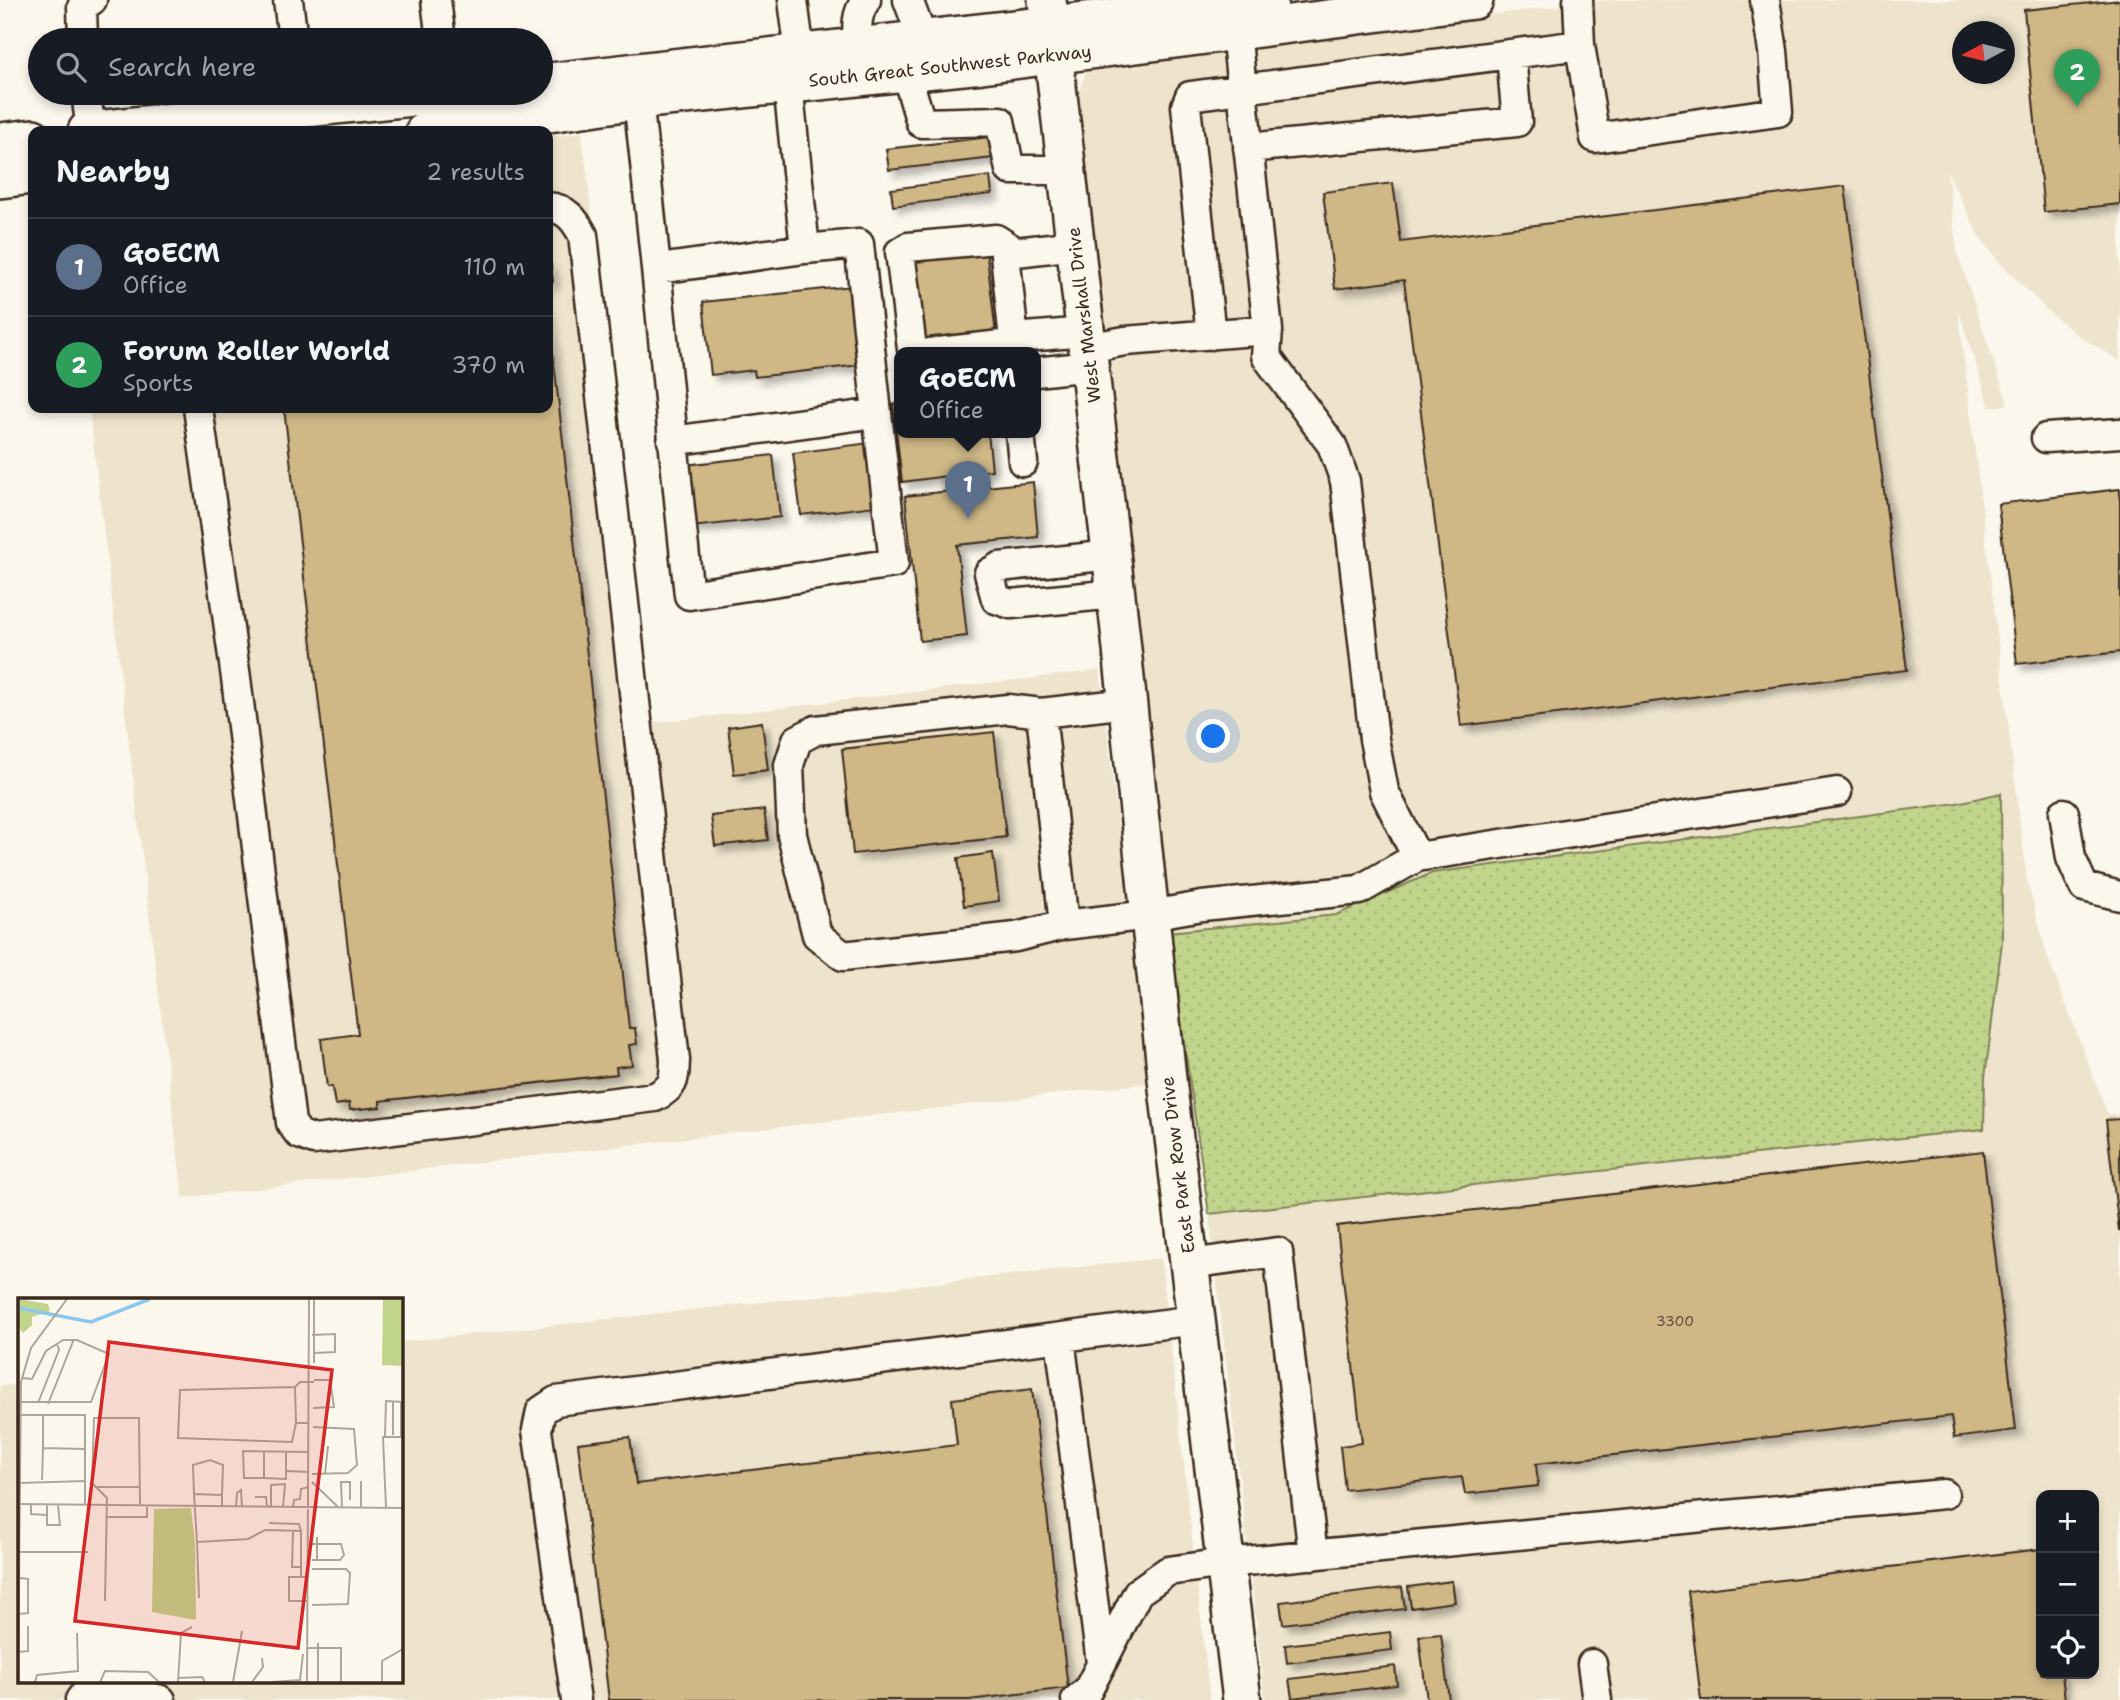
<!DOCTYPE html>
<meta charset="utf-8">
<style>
:root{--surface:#171b24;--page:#242831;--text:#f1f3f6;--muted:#9ea1a6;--line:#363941;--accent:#0b8043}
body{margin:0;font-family:"Shantell Sans",sans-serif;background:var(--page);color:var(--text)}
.controls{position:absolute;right:21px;bottom:21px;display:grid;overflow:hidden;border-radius:14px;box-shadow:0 4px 10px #0003}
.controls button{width:63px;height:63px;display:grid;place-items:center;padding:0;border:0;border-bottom:2px solid var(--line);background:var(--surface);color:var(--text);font:35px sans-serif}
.compass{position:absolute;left:1952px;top:21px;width:63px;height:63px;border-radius:50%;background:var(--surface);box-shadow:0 4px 10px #0003;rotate:263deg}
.you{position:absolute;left:1214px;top:737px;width:24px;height:24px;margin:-18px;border:5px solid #fff;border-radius:50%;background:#1a73e8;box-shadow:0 0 0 10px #1a73e833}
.badge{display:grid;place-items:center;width:46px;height:46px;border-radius:50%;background:var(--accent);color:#fff;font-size:23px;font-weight:700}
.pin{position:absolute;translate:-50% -58px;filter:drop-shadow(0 2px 4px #0008)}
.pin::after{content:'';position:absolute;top:37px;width:24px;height:21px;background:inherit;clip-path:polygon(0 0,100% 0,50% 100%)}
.popup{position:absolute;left:894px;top:347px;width:147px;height:91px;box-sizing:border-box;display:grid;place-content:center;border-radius:14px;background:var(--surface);filter:drop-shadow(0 2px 5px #0005);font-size:23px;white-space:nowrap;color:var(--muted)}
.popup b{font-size:26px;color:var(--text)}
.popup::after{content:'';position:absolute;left:50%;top:100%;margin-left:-14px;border:14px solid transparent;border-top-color:var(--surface)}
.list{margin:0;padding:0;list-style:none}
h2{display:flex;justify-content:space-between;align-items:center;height:91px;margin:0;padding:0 28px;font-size:30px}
h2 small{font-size:23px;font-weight:400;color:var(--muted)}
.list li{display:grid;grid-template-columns:46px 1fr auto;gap:21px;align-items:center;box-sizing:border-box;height:98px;padding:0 28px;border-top:2px solid var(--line)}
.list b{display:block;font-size:26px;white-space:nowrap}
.list p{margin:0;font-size:23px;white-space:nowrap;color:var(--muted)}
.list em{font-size:23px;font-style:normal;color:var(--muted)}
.icon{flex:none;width:38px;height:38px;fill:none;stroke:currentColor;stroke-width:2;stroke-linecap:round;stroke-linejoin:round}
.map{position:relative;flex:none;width:2120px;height:1700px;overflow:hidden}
.search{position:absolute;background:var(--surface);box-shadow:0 4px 10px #0003;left:28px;top:28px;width:525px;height:77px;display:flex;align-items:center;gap:18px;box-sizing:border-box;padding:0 24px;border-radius:38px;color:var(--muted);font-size:26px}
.panel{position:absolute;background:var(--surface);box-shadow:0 4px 10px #0003;left:28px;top:126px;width:525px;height:287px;border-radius:14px}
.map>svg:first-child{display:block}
.built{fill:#eee4cd;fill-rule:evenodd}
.grass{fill:url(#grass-dots);stroke:#7e8054;stroke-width:2}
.building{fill:#cfb786;stroke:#3b2a1e;stroke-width:2;filter:url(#shadow)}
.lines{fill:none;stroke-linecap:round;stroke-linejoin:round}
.minor-casing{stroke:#3b2a1e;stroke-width:33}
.major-casing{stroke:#3b2a1e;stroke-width:42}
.minor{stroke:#fbf7ec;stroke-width:28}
.major{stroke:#fbf7ec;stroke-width:37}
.labels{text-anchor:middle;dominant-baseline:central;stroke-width:7;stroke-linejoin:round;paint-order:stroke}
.number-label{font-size:14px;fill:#604d38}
.street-label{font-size:18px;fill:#3b2a1e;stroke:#fbf7ec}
.inset-river{fill:none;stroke:#8cc8ec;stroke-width:3.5}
.inset-road{fill:none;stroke:#aea59a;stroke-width:2}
.view{fill:#d62828;fill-opacity:0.15;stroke:#d62828;stroke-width:3.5}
.inset-edge{fill:none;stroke:#3b2a1e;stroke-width:3.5}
</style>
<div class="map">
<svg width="2120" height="1700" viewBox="0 0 2120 1700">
<defs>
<pattern id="grass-dots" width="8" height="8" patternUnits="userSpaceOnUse" patternTransform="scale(1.75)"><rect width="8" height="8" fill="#c0d58b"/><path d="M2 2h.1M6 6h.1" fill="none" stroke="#a6b778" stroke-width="1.8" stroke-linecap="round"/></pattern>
<filter id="shadow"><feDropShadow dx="6" dy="6" stdDeviation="3.5" flood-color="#0004"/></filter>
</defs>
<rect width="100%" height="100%" fill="#fbf7ec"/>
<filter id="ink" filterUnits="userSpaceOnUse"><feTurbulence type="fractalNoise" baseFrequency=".0143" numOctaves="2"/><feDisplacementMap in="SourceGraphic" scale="14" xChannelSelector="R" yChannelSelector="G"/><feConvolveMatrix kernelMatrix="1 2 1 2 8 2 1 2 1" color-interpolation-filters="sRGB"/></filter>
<g filter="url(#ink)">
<!-- built -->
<path class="built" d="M 1609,0 L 2120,0 L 2120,361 L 2076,334 L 2049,312 L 2000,263 L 1979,236 L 1947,171 L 1957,252 L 2008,404 L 1990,408 L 1958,309 L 2027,880 L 2047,955 L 2108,1115 L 2120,1114 L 2120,1700 L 1265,1700 L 1209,1214 L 1984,1129 L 1985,1077 L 2002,942 L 2001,793 L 1957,803 L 1432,873 L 1336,915 L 1168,932 L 1078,97 L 1085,73 L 1095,64 ZM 1962,32 L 2004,32 L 2004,74 L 1962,74 ZM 2041,1495 L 2094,1495 L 2094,1674 L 2041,1674 Z
M 582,132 L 652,723 L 1100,670 L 1149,1083 L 183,1198 L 89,408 L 548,408 L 548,136 Z
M 1161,1258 L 1210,1700 L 0,1700 L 0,1386 L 19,1384 L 19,1681 L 401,1681 L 401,1342 Z"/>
<!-- grass -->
<path class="grass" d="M 2001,793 L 2002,942 L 1985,1077 L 1984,1129 L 1209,1214 L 1168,932 L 1336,915 L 1432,873 L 1957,803 Z"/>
<!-- building -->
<path class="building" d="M 2120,0 L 2120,204 L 2044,212 L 2024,10 Z
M 999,136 L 1002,157 L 889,170 L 886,149 Z
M 990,176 L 992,194 L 893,206 L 891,189 Z
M 1393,183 L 1401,242 L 1845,186 L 1907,670 L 1461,726 L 1404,280 L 1335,289 L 1323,192 Z
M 986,248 L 996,335 L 923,344 L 913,256 Z
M 548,264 L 551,264 L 553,282 L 548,283 Z
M 852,286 L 860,365 L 755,377 L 754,370 L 711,375 L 703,302 Z
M 548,309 L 629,1028 L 635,1028 L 637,1044 L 629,1045 L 632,1065 L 616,1067 L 617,1074 L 380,1101 L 380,1107 L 350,1110 L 349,1103 L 335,1105 L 332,1087 L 327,1087 L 321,1039 L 358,1034 L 284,408 L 548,408 Z
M 900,403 L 900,433 L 988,433 L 992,470 L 902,482 L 893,404 Z
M 869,443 L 876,506 L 801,515 L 793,453 Z
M 773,455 L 780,517 L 692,527 L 685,465 Z
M 1033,482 L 1038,537 L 957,545 L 967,636 L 920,641 L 905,496 Z
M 2120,489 L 2120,652 L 2017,664 L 1998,504 Z
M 762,722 L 768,770 L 734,774 L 728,727 Z
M 994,732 L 1006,837 L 853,854 L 842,749 Z
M 764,810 L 768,840 L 715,846 L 711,816 Z
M 993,853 L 999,901 L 964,906 L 958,858 Z
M 2120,1119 L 2120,1230 L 2119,1230 L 2106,1120 Z
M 1983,1151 L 2016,1430 L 1954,1438 L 1951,1416 L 1536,1464 L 1538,1486 L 1465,1494 L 1462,1477 L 1345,1490 L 1340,1446 L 1362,1443 L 1337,1226 Z
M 1032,1389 L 1068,1688 L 969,1700 L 609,1700 L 578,1443 L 630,1437 L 636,1484 L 957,1445 L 952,1399 Z
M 2041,1549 L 2041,1674 L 2062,1674 L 2065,1700 L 1701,1700 L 1688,1591 Z
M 1452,1581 L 1455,1602 L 1411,1608 L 1408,1587 Z
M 1402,1587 L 1405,1609 L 1283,1624 L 1280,1602 Z
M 1390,1632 L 1392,1650 L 1287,1663 L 1285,1645 Z
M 1441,1634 L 1449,1700 L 1427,1700 L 1419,1636 Z
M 1395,1666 L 1397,1685 L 1292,1698 L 1289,1679 Z"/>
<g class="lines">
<defs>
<path id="minor" d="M 288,0 L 293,40
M 436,0 L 441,40
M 793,0 L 800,54
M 908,0 L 923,40
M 1578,0 L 1580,45 L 1595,138 L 1778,112 L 1773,51 L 1765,0
M 1236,31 L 1242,89 L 1580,45
M 83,40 L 82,7 L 92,0
M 858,48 C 857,29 855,16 866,0
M 906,72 L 921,123 L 1000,121 L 1010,170 L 1067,170
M 788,84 L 805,249
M 86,93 L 91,131
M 638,100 C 657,264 671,430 689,595 L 894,563 L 877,413
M 1248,148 L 1517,122 L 1511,55
M 1004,244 L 1014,340
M 658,269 L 805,249 L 859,244 L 877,413 L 672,441
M 1087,348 L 1125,341 L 1268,330
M 918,353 L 912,349 L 900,252 L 908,247 L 996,239 L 1016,252 L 1076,245
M 930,353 L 1001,345 L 1026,337 L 1086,332
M 1036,372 L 1090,366
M 198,408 L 236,678 L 291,1123 L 299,1134 L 314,1140 L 655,1097 C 675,1086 674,1081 675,1060 L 583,235 C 575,220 566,208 548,207
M 1020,433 L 1023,462
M 2046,438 L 2120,433
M 1112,555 L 999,567 L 989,573 L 996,599 L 1011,604 L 1116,594
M 1128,703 L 1041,713 L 1064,925 L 1150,915 L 1202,906 L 1359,890 L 1417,857 L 1384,791 L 1374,739 L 1345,481 L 1332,445 L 1266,356 L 1268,330 L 1242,89 L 1190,96 L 1186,106 L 1211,335
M 1041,713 L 1008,709 L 816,730 L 797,740 L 789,765 L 792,835 L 817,935 L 843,956 L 1016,937 L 1064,925
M 2064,813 L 2071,858 L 2084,887 L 2120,896
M 1417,857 L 1837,792
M 1189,1264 L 1278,1252 L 1313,1555
M 1060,1338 L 1101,1663
M 1592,1664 L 1597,1700
M 80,1700 L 85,1693 L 117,1688 L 161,1700
M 576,1700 L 537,1430 L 541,1411 L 556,1401 L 1196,1320
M 1076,1700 L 1088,1690 L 1138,1592 L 1168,1571 L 1225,1563 L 1944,1494"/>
<path id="major" d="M 1047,0 L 1120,630 L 1168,1088 L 1242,1700
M 541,83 L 1269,0
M 87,131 L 450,93
M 425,131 L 638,100 L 982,64 L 1474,0
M 0,142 L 33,138
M 0,179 L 33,175"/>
</defs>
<!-- minor casing -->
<use href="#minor" class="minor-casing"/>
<!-- major casing -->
<use href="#major" class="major-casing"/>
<!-- minor -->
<use href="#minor" class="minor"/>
<!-- major -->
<use href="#major" class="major"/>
</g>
</g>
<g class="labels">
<!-- number labels -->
<g class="number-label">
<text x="1675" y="1321">3300</text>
</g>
<!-- street labels -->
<g class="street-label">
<text transform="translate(950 66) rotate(-6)">South Great Southwest Parkway</text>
<text transform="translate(1084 315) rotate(-97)">West Marshall Drive</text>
<text transform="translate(1178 1165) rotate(-97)">East Park Row Drive</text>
</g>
</g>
<!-- overview -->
<g transform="translate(18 1298)">
<rect width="385" height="385" fill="#fbf7ec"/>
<path d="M 365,1 L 385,1 L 385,68 L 364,67 ZM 173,210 L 177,246 L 178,322 L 134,314 L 136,211 Z" fill="#c0d58b"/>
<path d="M 0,1 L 30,6 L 32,13 L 14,19 L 14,27 L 5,35 L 0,29 Z" fill="#c0d58b"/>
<path class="inset-river" d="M 0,10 L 73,24 L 132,1"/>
<path class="inset-road" d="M 294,37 L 317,36 L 317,54 L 296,55M 296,65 L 296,1M 277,89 L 162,92 L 160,140 L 274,144 L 278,125M 0,104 L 73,104 L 91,56 L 59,42 L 45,42 L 28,53 L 14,81 L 4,80M 20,105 L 41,52 L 39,45M 30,106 L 56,41M 295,110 L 316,109 L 312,82 L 296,82M 1,117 L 67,117 L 67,183M 25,117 L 25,150 L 67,151M 290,125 L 278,125 L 277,89 L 282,84 L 296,84M 375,137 L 375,103M 367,138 L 368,103 L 385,104M 383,138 L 383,104M 246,153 L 246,180 L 268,181 L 268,154M 269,173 L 291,174M 294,176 L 330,175 L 339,167 L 336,131 L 295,129M 307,176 L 310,148M 246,180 L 226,180 L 225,153 L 291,154M 24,182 L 25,150M 294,184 L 320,209M 1,185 L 67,183 L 67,207M 78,189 L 122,189M 176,196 L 175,167 L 192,162 L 205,167 L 204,197M 237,199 L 248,199 L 249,209M 0,206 L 385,210M 13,207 L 13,216 L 29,217M 29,207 L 29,227 L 42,227 L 40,207M 204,208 L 204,197 L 176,196 L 179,244 L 230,241 L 247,232 L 283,233 L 281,226 L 251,225M 218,209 L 219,195 L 223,192 L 224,209M 253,209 L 253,187 L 267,186 L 265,209M 275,209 L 276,202 L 282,201 L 283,191 L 290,189M 324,209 L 323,184 L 332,184 L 332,202M 343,209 L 343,183M 368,210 L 365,139 L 385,139M 89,219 L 129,219 L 129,207M 275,233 L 274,269 L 283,269M 179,244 L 181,300M 294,246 L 323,246 L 326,257 L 322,262 L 294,262M 2,254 L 70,254M 299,262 L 299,239M 283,278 L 283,233M 87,303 L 89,200 L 74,185 L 76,120 L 121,120 L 122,207M 290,303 L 271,303 L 271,279 L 290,279M 294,307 L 330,306 L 332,275 L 328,271 L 294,271M 1,316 L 10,315 L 10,281 L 2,280M 300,345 L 300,384M 289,350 L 323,350 L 323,384M 0,354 L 10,353 L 10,328M 160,380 L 184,379 L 187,384M 0,384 L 3,84 L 13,50 L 49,1M 17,384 L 19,377 L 60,373 L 59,335M 82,384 L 87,373 L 130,374 L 141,384M 160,384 L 163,335 L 174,329M 215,384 L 224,333M 234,384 L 245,369 L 244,360M 254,384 L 282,382 L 285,356M 289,384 L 291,1M 364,384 L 364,363 L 385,351"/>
<path class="view" d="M 91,44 L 314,72 L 280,350 L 57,323 Z"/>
<rect width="385" height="385" class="inset-edge"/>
</g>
</svg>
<div class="controls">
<button>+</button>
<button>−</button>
<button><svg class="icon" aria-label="locate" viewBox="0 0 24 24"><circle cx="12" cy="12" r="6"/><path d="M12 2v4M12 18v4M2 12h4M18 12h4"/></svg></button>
</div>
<svg class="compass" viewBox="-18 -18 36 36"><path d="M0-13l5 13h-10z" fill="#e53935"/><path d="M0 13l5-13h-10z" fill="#9ea1a6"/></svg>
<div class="you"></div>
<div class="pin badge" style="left:968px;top:519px;background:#5c6f8a">1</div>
<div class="popup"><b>GoECM</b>Office</div>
<div class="pin badge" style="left:2077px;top:107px;background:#2e9e5b">2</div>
<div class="search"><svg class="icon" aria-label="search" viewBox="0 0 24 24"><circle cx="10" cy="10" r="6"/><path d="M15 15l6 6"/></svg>Search here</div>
<section class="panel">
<h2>Nearby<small>2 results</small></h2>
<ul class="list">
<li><span class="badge" style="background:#5c6f8a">1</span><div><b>GoECM</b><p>Office</p></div><em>110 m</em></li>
<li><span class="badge" style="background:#2e9e5b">2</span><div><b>Forum Roller World</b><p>Sports</p></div><em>370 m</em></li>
</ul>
</section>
</div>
